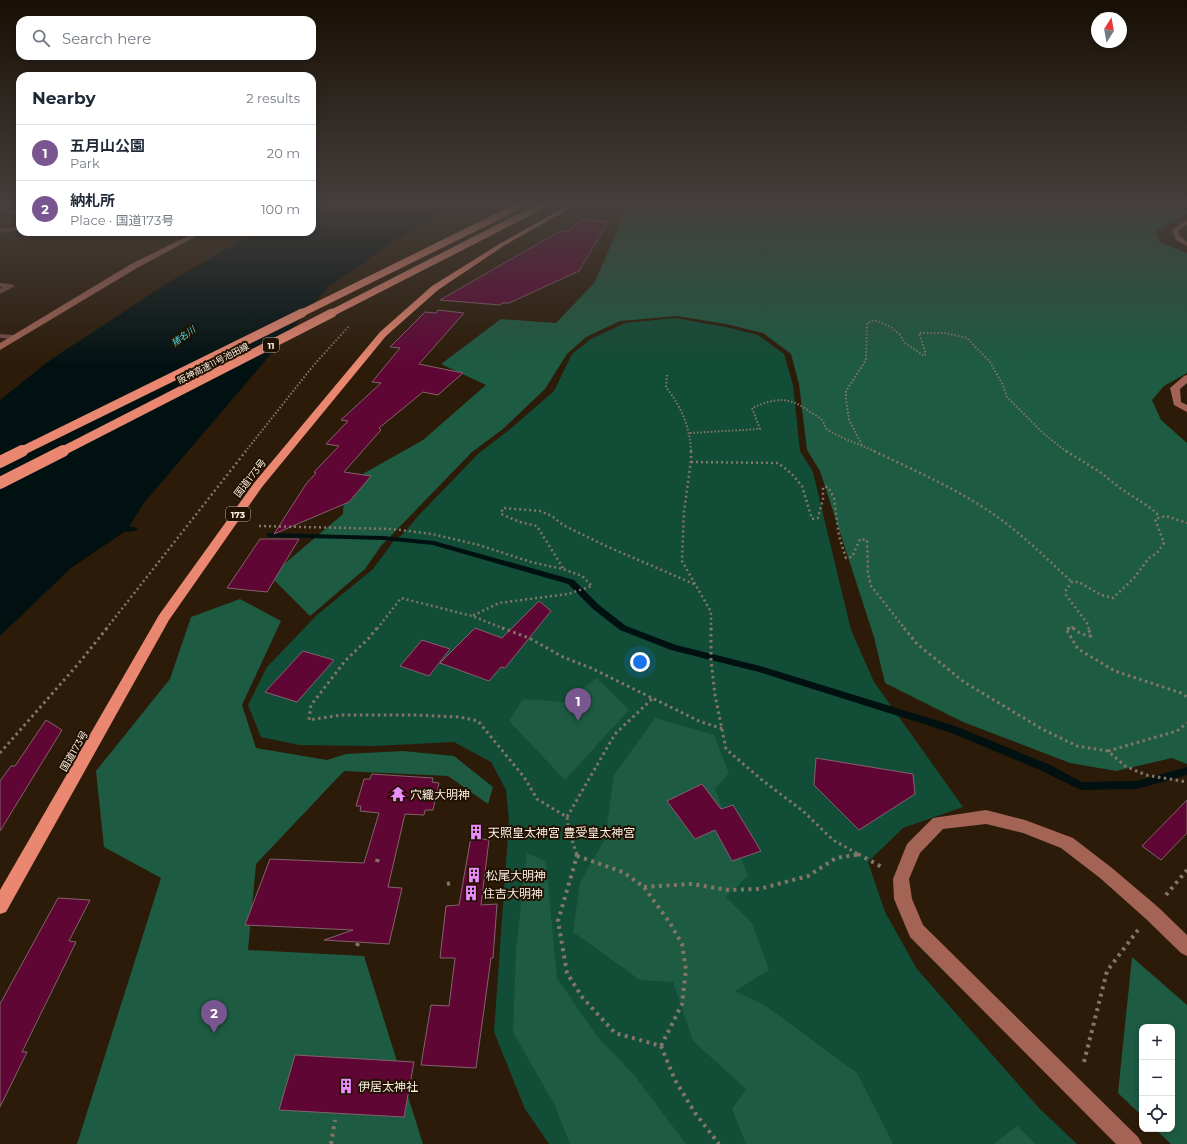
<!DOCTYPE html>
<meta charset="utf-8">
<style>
:root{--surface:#fff;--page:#f2f2f3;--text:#1f2937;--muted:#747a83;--line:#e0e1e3;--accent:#7a5690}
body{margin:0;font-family:Montserrat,"Noto Sans JP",sans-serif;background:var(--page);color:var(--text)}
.controls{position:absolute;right:12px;bottom:12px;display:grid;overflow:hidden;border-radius:8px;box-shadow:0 2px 6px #0003}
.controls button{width:36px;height:36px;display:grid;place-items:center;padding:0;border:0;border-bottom:1px solid var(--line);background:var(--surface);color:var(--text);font:20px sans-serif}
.compass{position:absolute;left:1091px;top:12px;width:36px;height:36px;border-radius:50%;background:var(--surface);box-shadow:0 2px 6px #0003;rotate:11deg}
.you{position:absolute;left:640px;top:662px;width:14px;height:14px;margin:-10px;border:3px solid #fff;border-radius:50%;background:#1a73e8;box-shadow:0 0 0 6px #1a73e833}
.badge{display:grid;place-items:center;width:26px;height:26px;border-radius:50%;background:var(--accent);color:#fff;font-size:13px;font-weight:700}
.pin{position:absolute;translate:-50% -33px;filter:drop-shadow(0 1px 2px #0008)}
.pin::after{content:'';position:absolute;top:21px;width:14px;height:12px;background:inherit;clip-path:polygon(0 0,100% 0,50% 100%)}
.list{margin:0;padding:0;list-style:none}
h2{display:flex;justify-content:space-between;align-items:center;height:52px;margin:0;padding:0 16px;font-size:17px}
h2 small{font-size:13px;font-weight:400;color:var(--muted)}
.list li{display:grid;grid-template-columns:26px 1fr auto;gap:12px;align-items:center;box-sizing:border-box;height:56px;padding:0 16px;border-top:1px solid var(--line)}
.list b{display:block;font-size:15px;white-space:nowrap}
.list p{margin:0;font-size:13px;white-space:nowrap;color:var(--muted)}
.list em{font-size:13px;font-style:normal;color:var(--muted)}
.icon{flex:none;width:22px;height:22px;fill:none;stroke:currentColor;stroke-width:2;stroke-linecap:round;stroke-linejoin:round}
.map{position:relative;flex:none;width:1187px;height:1144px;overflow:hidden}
.search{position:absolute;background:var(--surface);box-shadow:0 2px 6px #0003;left:16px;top:16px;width:300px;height:44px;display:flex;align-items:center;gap:10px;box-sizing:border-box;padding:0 14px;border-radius:12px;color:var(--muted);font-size:15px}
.panel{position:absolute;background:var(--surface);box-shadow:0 2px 6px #0003;left:16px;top:72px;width:300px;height:164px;border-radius:12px}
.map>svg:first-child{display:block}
.green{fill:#114d37}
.forest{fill:#1d5b42}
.water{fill:#011112}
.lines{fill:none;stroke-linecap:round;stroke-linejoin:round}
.stream{fill:#011112;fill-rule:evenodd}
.building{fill:#600635;stroke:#81636d}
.path-far3{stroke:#847666;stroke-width:2;stroke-dasharray:1.5 2;stroke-linecap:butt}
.path-far2{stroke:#847666;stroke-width:2.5;stroke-dasharray:2 3;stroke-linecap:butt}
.path-far1{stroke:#847666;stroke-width:3;stroke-dasharray:2.5 3.5;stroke-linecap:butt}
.path{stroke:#847666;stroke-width:4;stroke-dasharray:3 4.5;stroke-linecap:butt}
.street{fill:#744c43;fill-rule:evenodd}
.secondary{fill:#a36455;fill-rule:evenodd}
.highway{fill:#e98771;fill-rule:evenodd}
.highway-bridge-far2{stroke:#e98771;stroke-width:7}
.highway-bridge-far1{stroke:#e98771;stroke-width:9}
.highway-bridge{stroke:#e98771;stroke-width:12}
.labels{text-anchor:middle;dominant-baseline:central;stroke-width:4;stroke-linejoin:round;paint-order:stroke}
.far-water-label{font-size:9px;font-style:italic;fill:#42dbe5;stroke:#221201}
.shield{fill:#221201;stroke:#baada0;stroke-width:1}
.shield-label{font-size:9px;font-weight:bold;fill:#fbf0e4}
.far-street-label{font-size:9px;fill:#fbf0e4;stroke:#221201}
.street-label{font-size:10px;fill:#fbf0e4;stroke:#221201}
.near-poi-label{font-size:12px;fill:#fbf0e4;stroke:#221201;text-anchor:start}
</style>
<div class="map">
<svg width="1187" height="1144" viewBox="0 0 1187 1144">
<rect width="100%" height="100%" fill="#2c1b08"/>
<!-- green -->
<path class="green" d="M 675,318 L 726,327 L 758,335 L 784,354 L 793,385 L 800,451 L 813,472 L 851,630 L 874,682 L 963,807 L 903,828 L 868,862 L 885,912 L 917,969 L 1039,1108 L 1077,1144 L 549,1144 L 525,1109 L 494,1032 L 509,821 L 506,790 L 491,762 L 454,742 L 374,746 L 299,745 L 261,737 L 248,705 L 267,667 L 317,615 L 373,569 L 393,542 L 405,532 L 418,516 L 479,453 L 509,430 L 554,391 L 572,354 L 591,339 L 625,323 Z"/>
<!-- forest -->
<path class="forest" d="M 1183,206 L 1187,210 L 1187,214 L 1155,231 L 1160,242 L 1187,253 L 1187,373 L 1164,386 L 1152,400 L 1161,420 L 1187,443 L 1187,764 L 1172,758 L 1116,771 L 1070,763 L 963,722 L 885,683 L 874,637 L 820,471 L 807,450 L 799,384 L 791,354 L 763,333 L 726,324 L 677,316 L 620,321 L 586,337 L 567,354 L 545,389 L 503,429 L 472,452 L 381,546 L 365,569 L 310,616 L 270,576 L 343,514 L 345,484 L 423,440 L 486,385 L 441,364 L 501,319 L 556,323 L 595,282 L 627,207 Z
M 240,599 L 281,621 L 242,705 L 256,748 L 327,760 L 346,754 L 403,751 L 454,756 L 493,787 L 488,804 L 448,776 L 344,771 L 256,864 L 248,950 L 364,956 L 423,1144 L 77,1144 L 161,878 L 104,847 L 96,771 L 170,679 L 191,617 Z
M 597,678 L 629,710 L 565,780 L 509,721 L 523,699 L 564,702 Z
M 655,718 L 714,735 L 729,773 L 715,789 L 748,876 L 726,897 L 752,923 L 769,970 L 735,991 L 766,1006 L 857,1073 L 893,1144 L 746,1144 L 732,1109 L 746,1089 L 693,1041 L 673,982 L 640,980 L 573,932 L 580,882 L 605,839 L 614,775 Z
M 527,853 L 546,861 L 557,978 L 597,1036 L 635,1076 L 686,1144 L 570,1144 L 554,1104 L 513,1032 L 516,948 Z
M 1132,957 L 1187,1005 L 1187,1144 L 1171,1144 L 1155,1129 L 1172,1129 L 1172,1027 L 1142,1027 L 1142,1116 L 1118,1093 Z
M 1017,1126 L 1036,1144 L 994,1144 Z"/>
<!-- water -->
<path class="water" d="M 312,206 L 452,206 L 394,241 L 328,287 L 143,504 L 127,530 L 71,568 L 0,636 L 0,400 L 49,361 L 172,280 L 251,235 L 257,232 L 312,232 Z"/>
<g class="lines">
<!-- stream -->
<path class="stream" d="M 116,526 L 134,527 L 138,529 C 133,533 120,532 115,528 Z
M 268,533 L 383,536 L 434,541 L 574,580 L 599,605 L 626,626 L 676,645 L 760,666 L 955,726 L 1048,764 L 1082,782 L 1137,781 L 1187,767 L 1187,775 L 1137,789 L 1081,790 L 1040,770 L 949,732 L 759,672 L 671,650 L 620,630 L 593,609 L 568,584 L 433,545 L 383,540 L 271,537 L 268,537 L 267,535 Z"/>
</g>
<!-- building -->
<path class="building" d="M 581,219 L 608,222 L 579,271 L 509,303 L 502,303 L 500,305 L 440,300 L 560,231 L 569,231 Z
M 438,310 L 464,313 L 419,364 L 463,373 L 438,395 L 423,392 L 379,428 L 381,430 L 344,472 L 371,476 L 349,502 L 274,534 L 306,484 L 316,473 L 314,472 L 339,446 L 326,444 L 348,421 L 341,420 L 381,383 L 372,382 L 400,348 L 390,347 L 425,312 L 436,313 Z
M 260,539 L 299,539 L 267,592 L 227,588 Z
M 539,601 L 551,611 L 505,668 L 501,667 L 489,681 L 440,663 L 475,628 L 502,638 Z
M 422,640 L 450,649 L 429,676 L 400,666 Z
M 303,651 L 334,660 L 297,702 L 265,692 Z
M 46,720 L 62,730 L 0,831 L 0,781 L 11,766 L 15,766 Z
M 816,758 L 913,774 L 915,794 L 859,830 L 814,785 Z
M 372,774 L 433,778 L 432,782 L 439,783 L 433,810 L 425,810 L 424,815 L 405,814 L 388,887 L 402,888 L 389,944 L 324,940 L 353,930 L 245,925 L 270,859 L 364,863 L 379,813 L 360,811 L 361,806 L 356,806 L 364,779 L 370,779 Z
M 702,784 L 721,809 L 733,805 L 761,851 L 732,861 L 715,830 L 695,839 L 667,801 Z
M 1187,800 L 1187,833 L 1161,860 L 1142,846 Z
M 471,837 L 489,840 L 481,905 L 497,904 L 493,958 L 491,958 L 476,1068 L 421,1065 L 431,1005 L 449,1006 L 455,958 L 440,958 L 446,906 L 459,905 Z
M 58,898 L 90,900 L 69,941 L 76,942 L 22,1052 L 27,1052 L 0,1107 L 0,1004 Z
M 295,1055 L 414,1062 L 404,1117 L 279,1110 Z"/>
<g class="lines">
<!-- path-far3 -->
<path class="path-far3" d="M 667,375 L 666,387 C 681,407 690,426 691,452
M 690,433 L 760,429 L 752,408 C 775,398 788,396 809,411 C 813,414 819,417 822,420 C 825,424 824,428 828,430 C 844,440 860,444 876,452
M 862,445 L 849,420 L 846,399 L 846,391 L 866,360 L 867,323 L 874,320 L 891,327 L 900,335 L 905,343 L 924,356 L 926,354 L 919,333 L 945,333 L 967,338 L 990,362 L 1003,385 L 1007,397 L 1044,434 L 1067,452
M 245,452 L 313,366 L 349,326"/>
<!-- path-far2 -->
<path class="path-far2" d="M 691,451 L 691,460 L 684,512 L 682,561 L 711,612 L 711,629
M 874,451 C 915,471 958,489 996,516 C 1023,535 1047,559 1072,582
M 1066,451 L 1100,472 L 1120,488 L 1152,509 L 1160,517
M 691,462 L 778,463 L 791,473 L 802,486 L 812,519 L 818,518 L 823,499 L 823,487 L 828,487 L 834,498 L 839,536 L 846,558 L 852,557 L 860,539 L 867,540 L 868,573 L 871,586 L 905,629
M 259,526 L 392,529 L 432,534 L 479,545 L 531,562 L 563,569 L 582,576 L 592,586 L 568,594 L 499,603 L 472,616
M 563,568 L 537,526 L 520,522 L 501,514 L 503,508 L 540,511 L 552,516 L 563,525 L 606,546 L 694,584
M 106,629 L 246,451
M 377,629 L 401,598 L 472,616 L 505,629
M 1067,629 L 1072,627 L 1074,629
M 1089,629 L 1087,623 L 1066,595 L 1066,590 L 1072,582 L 1079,582 L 1101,595 L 1113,598 L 1134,578 L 1149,558 L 1157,553 L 1164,543 L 1155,519 L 1166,516 L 1187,523"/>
<!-- path-far1 -->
<path class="path-far1" d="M 377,628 L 369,638 L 346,660 L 311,705 L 309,720 L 341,715 L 414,715 L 460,717 L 478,721 L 524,777 L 537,799 L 567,817 L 569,831 L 577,855
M 502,628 L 529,638 L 563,657 L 591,668 L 699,721 L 723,729
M 711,628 L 711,660 L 715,695 L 726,749 L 762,780 L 803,811 L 833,840 L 860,855
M 904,628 L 917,644 L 964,682 L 1042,729 L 1077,746 L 1108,751 L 1125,766 L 1146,775 L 1187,782
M 1070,628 L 1066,629 L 1078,649 L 1115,671 L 1181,693 L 1187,697
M 1073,628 L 1081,634 L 1091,636 L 1088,628
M 1108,751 L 1177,731 L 1187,723
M 0,753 L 79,663 L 107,628
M 567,817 L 615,734 L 652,699
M 856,855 L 861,854"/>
<!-- path -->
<path class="path" d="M 576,854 L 577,856 L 558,921 L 567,973 L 582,997 L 615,1033 L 661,1046 L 675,1080 L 695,1113 L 719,1144
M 858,854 L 882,867
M 577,856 L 623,872 L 644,887 L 670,923 L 682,944 L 686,970 L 682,1004 L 661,1046
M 377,862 L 378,858
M 447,884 L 451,883
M 644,887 L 691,884 L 729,890 L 759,889 L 808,876 L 836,858 L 861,854
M 1166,895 L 1187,870
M 357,946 L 358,943
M 1084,1062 L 1107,971 L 1138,930
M 331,1144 L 335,1120"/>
<!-- street -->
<path class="street" d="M 0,208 L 20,212 L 20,216 L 0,212 Z
M 20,226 L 20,230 L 0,233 L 0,229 Z
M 0,283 L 11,284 L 15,286 L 0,294 L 0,289 L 3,287 L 0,287 Z
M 0,334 L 15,335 L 19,337 L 15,339 L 0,338 Z"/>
<!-- secondary -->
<path class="secondary" d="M 1187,220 L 1187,225 L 1178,231 L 1180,236 L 1187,242 L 1187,246 L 1176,240 L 1172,230 Z
M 196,232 L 204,232 L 137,268 L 0,350 L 0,343 L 131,264 Z
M 1187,375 L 1187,383 L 1180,389 L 1181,402 L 1187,405 L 1187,412 L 1174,405 L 1170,388 L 1184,376 Z
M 986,810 L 1025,820 L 1073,838 L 1112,868 L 1158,907 L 1187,935 L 1187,956 L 1181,953 L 1146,919 L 1100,878 L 1061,848 L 1023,833 L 986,824 L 943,829 L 920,853 L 909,879 L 912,899 L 923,925 L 1138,1137 L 1142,1144 L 1116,1144 L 910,937 L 894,899 L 893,879 L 907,844 L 933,818 Z"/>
<!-- highway -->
<path class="highway" d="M 567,206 L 574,206 L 505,245 L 438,290 L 386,336 L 262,487 L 169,620 L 6,912 L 0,914 L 0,890 L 159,615 L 254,483 L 380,332 L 432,286 L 501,243 Z"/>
<!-- highway-bridge-far2 -->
<path class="highway-bridge-far2" d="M 300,314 L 519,206
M 330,314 L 541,206"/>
<!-- highway-bridge-far1 -->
<path class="highway-bridge-far1" d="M 20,452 L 302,313
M 61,452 L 332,313"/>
<!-- highway-bridge -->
<path class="highway-bridge" d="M 0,462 L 22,451
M 0,483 L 63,451"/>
</g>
<!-- sky -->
<linearGradient id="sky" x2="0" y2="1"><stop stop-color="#180f04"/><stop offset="0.56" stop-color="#453f3d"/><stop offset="1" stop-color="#453f3d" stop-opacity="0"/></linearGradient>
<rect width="1187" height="366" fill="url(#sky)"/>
<!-- icons -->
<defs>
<symbol id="temple-bare" viewBox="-9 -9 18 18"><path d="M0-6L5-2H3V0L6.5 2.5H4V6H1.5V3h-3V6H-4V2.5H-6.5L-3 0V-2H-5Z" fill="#ea8dfd" stroke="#221201" stroke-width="2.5" paint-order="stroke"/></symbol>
<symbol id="building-bare" viewBox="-9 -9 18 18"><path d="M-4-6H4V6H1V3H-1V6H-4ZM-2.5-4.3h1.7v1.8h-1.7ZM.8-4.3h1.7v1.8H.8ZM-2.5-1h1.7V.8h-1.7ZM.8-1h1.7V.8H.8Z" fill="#ea8dfd" stroke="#221201" stroke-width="2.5" paint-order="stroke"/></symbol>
</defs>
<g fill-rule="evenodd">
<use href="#temple-bare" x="387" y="783" width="22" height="22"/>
<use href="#building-bare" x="465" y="821" width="22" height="22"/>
<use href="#building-bare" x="463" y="864" width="22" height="22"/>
<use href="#building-bare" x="460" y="882" width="22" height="22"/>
<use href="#building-bare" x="335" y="1075" width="22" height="22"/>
</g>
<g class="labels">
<!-- far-water labels -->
<g class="far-water-label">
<text transform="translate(183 336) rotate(-36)">猪名川</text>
</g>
<!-- shield labels -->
<g class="shield">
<rect x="263" y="338" width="16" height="14" rx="3"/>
<rect x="226" y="507" width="24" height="14" rx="3"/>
</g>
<g class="shield-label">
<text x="271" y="345">11</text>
<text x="238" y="514">173</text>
</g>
<!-- far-street labels -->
<g class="far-street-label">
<text transform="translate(213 363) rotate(-27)">阪神高速11号池田線</text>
</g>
<!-- street labels -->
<g class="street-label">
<text transform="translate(250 478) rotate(-52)">国道173号</text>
<text transform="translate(74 751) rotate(-60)">国道173号</text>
</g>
<!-- near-poi labels -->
<g class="near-poi-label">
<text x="410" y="794">穴織大明神</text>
<text x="488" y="832">天照皇太神宮 豊受皇太神宮</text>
<text x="486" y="875">松尾大明神</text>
<text x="483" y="893">住吉大明神</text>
<text x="358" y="1086">伊居太神社</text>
</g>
</g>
</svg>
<div class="controls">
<button>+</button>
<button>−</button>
<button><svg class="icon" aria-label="locate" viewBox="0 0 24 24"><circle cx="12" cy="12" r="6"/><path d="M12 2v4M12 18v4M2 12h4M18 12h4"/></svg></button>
</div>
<svg class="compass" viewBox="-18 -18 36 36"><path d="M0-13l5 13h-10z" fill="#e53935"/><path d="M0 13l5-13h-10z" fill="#747a83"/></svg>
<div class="you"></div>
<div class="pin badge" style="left:578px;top:721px">1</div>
<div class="pin badge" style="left:214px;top:1033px">2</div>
<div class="search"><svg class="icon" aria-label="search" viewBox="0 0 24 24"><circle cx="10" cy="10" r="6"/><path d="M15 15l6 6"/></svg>Search here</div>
<section class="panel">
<h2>Nearby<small>2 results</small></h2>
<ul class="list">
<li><span class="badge">1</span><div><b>五月山公園</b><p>Park</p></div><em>20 m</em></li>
<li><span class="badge">2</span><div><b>納札所</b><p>Place · 国道173号</p></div><em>100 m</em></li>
</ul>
</section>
</div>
